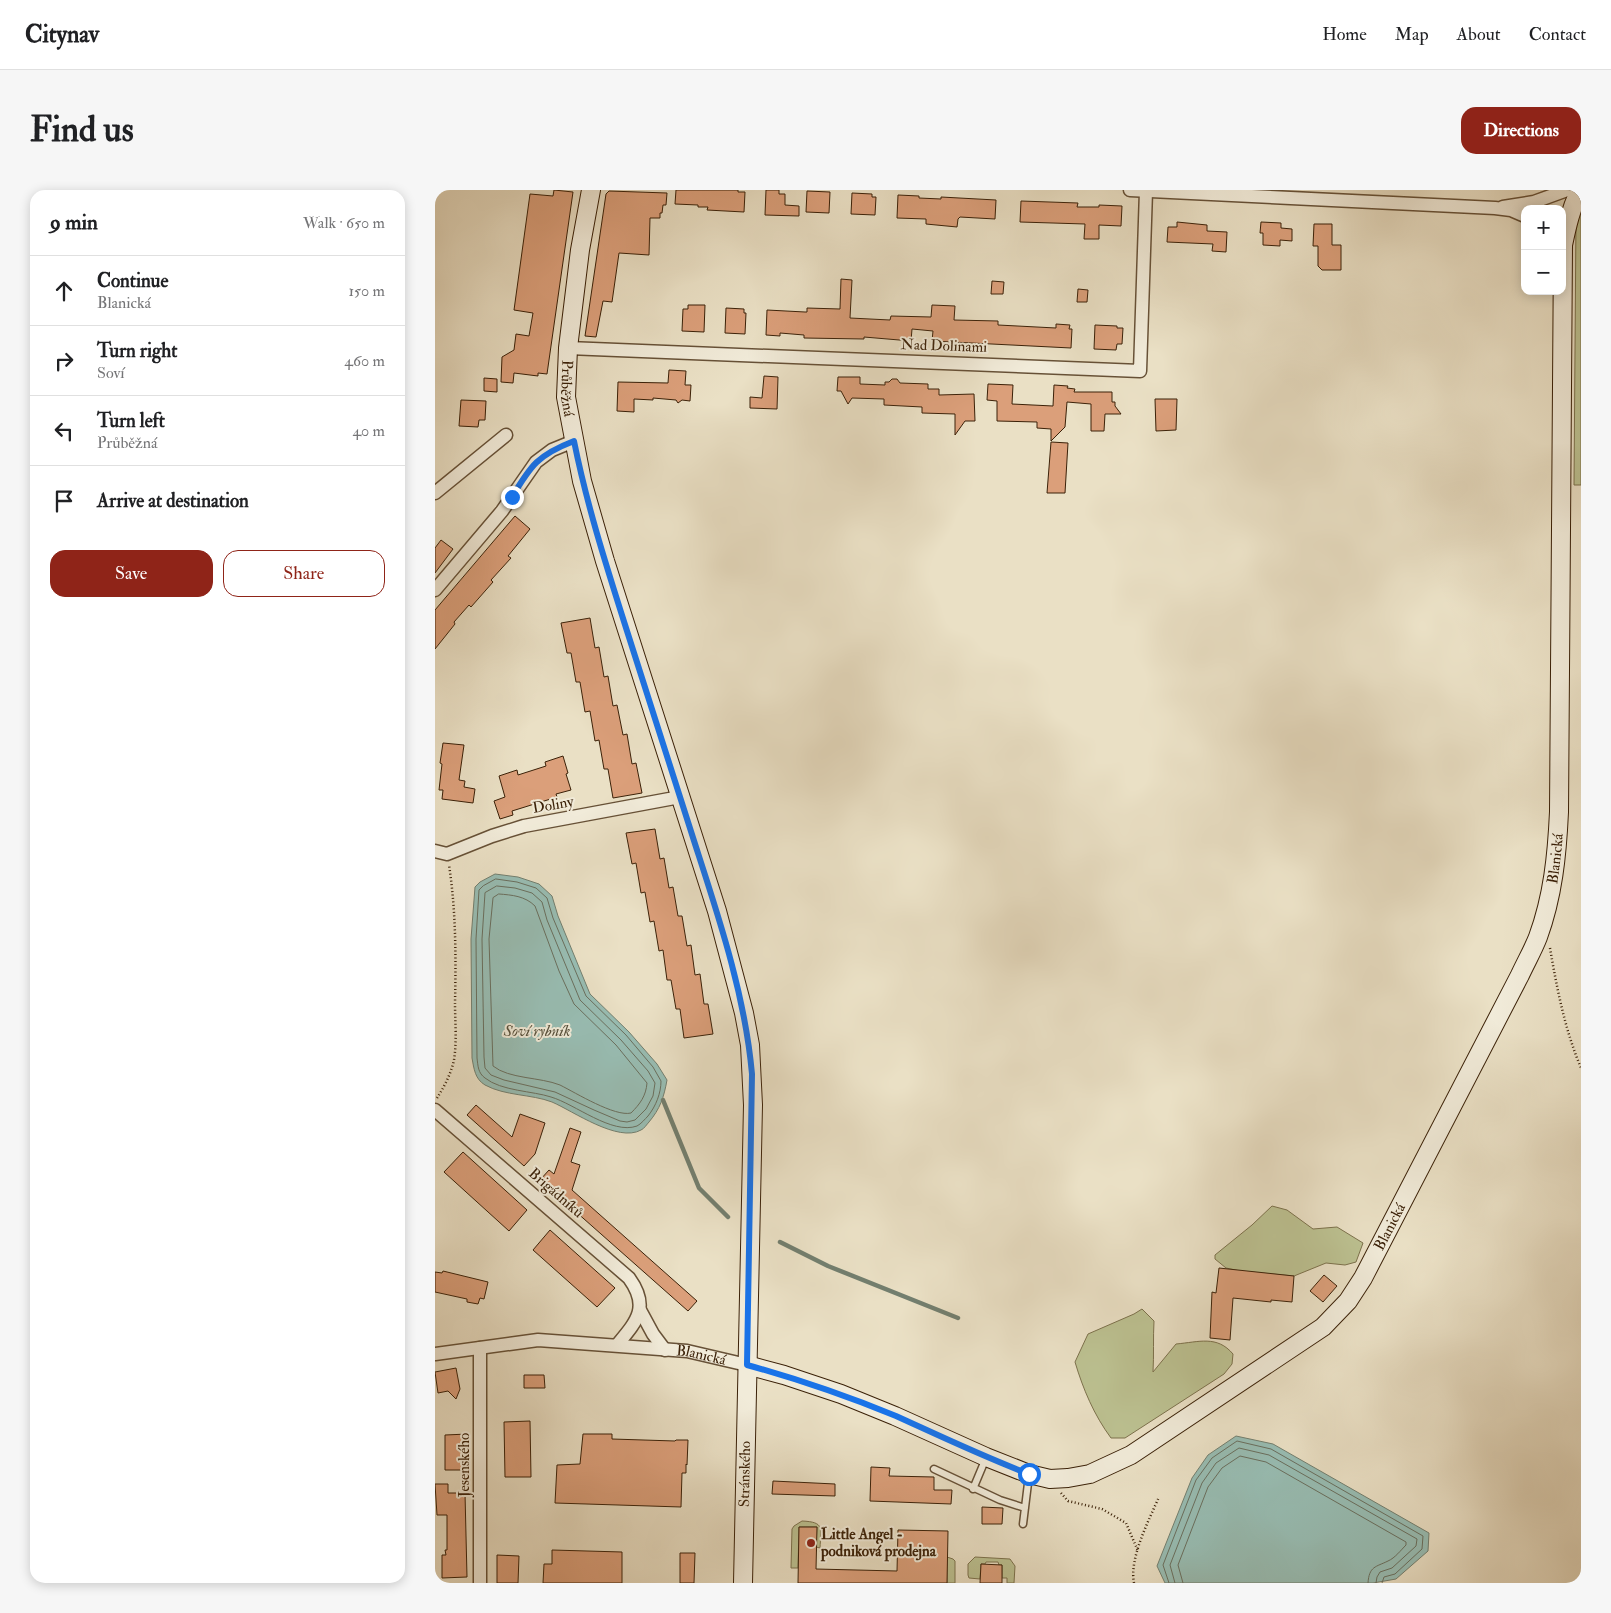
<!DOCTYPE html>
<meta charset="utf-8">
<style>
:root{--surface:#fff;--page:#f6f6f6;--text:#202124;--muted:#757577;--line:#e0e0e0;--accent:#8f2418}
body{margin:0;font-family:"IM FELL Double Pica",serif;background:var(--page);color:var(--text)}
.controls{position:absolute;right:15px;top:15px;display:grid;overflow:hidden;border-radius:10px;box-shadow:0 2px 12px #0003}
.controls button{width:45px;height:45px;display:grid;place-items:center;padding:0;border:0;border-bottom:1px solid var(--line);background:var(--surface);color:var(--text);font:25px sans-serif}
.stop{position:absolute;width:15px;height:15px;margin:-11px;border:4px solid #1a73e8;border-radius:50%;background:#fff}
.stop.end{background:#1a73e8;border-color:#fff;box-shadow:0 1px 5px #0008}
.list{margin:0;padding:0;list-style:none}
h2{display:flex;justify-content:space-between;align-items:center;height:65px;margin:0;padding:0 20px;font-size:21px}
h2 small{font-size:16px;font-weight:400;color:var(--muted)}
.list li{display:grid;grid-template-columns:32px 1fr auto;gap:15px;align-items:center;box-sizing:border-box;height:70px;padding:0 20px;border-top:1px solid var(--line)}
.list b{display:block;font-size:19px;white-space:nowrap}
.list p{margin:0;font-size:16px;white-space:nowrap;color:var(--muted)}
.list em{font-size:16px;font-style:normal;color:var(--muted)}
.actions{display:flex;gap:10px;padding:15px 20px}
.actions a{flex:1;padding:11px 0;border:1px solid var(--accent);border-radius:15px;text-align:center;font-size:18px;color:var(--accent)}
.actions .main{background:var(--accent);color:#fff}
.icon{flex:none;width:28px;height:28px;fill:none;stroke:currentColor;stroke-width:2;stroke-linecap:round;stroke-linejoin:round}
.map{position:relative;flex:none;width:1146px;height:1393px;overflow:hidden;border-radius:15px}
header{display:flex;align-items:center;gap:30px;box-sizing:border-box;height:70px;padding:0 25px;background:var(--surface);border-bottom:1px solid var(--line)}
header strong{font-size:24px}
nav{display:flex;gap:28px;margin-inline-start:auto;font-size:18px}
.intro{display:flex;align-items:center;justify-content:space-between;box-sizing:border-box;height:120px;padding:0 30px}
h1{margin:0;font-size:35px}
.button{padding:12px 22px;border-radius:15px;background:var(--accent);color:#fff;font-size:18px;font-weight:700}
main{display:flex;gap:30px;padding:0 30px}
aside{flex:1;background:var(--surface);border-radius:15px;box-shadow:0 2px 12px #0003}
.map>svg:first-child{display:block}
.green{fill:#bcc191;stroke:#7c714c}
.water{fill:#98bdb3;stroke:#737f6f}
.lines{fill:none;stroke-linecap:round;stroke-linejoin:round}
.shore{stroke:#6a6f5e;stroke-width:1}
.stream{stroke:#737f6f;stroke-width:4.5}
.building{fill:#db9f7a;stroke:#3b2108}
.lane-casing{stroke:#675137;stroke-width:9}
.street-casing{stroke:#675137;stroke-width:15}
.secondary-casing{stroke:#3b2108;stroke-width:20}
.path{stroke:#3b2108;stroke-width:2.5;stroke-dasharray:1 2.5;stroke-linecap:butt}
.lane{stroke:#f1ebd9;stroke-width:6}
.street{stroke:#f1ebd9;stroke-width:12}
.secondary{stroke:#f1ebd9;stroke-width:18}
.route{stroke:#1a73e8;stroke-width:6}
.poi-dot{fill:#8f2418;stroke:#f1ebd9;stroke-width:2}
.labels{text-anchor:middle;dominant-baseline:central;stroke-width:4;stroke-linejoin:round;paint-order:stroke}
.street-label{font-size:15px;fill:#3b2108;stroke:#f1ebd9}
.poi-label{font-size:15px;font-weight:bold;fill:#3b2108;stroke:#f1ebd9;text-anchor:start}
.water-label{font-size:16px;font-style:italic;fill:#57503b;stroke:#f1ebd9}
</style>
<header>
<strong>Citynav</strong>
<nav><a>Home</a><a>Map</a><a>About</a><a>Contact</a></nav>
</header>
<div class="intro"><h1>Find us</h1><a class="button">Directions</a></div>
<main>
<aside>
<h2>9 min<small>Walk · 650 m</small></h2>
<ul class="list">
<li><svg class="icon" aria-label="ahead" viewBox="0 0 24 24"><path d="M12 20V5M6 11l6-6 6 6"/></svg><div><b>Continue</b><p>Blanická</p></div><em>150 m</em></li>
<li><svg class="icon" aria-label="right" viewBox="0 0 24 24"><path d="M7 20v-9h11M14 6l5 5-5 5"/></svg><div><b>Turn right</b><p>Soví</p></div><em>460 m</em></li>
<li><svg class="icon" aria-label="left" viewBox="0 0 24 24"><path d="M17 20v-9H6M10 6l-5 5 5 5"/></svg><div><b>Turn left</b><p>Průběžná</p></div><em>40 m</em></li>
<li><svg class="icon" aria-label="arrive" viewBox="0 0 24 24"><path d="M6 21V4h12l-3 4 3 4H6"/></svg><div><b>Arrive at destination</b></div></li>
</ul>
<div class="actions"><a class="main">Save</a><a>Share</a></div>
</aside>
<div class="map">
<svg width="1146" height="1393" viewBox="0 0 1146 1393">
<rect width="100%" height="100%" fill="#eae0c5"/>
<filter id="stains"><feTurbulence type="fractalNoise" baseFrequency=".004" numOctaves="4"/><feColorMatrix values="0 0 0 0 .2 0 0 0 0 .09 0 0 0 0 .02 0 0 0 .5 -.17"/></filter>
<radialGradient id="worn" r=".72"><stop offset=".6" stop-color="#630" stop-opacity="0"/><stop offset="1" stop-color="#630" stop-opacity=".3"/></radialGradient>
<!-- green -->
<path class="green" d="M 1146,20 L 1146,295 L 1139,295 L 1141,26 Z
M 837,1016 L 852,1020 L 878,1039 L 902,1037 L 928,1053 L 921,1072 L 910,1075 L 891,1073 L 859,1086 L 805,1081 L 791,1078 L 780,1069 L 780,1065 L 817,1035 Z
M 707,1119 L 719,1131 C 718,1148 719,1165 718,1182 L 741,1154 C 764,1152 782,1145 798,1164 L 797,1174 L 789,1184 L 690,1248 L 676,1248 C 659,1225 648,1199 640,1172 L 653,1144 L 699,1124 Z
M 367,1331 C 390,1332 386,1338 385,1358 L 381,1357 L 382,1337 L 364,1337 L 363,1378 L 356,1378 L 357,1339 L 359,1336 Z
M 512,1367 L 518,1369 L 520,1371 L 520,1393 L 512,1393 Z
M 540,1367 L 575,1369 L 580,1376 L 579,1393 L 572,1393 L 572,1388 L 567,1388 L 567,1375 L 564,1375 L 563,1372 L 551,1372 L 550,1374 L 546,1374 L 545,1389 L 534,1388 L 533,1385 L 533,1374 Z"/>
<!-- water -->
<path class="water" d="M 60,684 L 83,687 L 104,694 L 117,706 L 123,726 L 155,804 L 194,842 L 222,874 L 232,890 C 229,907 225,919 214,932 C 212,934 209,939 206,940 C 183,953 138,921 117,912 C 96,904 70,906 50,895 C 40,889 39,879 37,868 L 36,749 L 40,697 L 45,692 Z
M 801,1246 L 838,1254 L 994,1343 L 993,1361 L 961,1389 L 938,1393 L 730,1393 L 722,1376 L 757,1288 L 773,1265 Z"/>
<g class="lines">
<!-- shore -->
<path class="shore" d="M 61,689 L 82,692 L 101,698 L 112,708 L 118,728 L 151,806 L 191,845 L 218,877 L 226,891 C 226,903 221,916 213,926 C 210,929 206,934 202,936 C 177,945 140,914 116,907 C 98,901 66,901 50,888 C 43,883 43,876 42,868 L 41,749 L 44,700 L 48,696 Z
M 62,696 L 80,698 L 97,703 L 107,712 L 112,730 L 145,810 L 186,850 L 213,881 L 220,893 L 218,906 L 211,919 L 200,930 L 192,932 L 185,931 L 159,920 L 120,902 L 69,890 L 56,885 L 50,878 L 49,867 L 47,749 L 50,703 Z
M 64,704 C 77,705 90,706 100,716 L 124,781 L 139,814 L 181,855 L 212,893 C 211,906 205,914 196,923 C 180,927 141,903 125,895 C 105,887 74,889 58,876 L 54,749 L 58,708 Z
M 734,1393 L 728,1375 L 761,1290 L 777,1268 L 802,1251 L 836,1259 L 988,1346 L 987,1359 L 960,1384 L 949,1387 L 947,1393
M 740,1393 L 735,1375 L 767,1293 L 781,1273 L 804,1258 L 834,1265 L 982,1349 L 981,1356 L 957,1378 L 945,1382 L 942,1387 L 941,1393
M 748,1393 L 743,1375 L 773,1297 L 787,1278 L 805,1266 L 831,1272 L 971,1352 L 971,1355 C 966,1360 960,1368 953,1371 C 941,1377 934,1376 933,1393"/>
<!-- stream -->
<path class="stream" d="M 228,910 L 264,998 L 293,1027
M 345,1052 L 393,1076 L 523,1128"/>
</g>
<!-- building -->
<path class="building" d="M 119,0 L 138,2 L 112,184 L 103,183 L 103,186 L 79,183 L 78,193 L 66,192 L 67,167 L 79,160 L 81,144 L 94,146 L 98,123 L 79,120 L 95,4 L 118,6 Z
M 241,0 L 303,0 L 303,2 L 310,2 L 309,22 L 272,20 L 273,17 L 263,17 L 263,15 L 240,14 Z
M 331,0 L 344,0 L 344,4 L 350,4 L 350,15 L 364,16 L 364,26 L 330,25 Z
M 174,1 L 232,3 L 231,15 L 228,15 L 227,23 L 225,23 L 225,28 L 215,28 L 214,65 L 184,63 L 177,112 L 168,111 L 161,147 L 150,146 L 171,4 Z
M 372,1 L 395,2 L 394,23 L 371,22 Z
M 417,3 L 437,4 L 437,7 L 441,7 L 440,25 L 416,24 Z
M 463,5 L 484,6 L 484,8 L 506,9 L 506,7 L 561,10 L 560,29 L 525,27 L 523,29 L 522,37 L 491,34 L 491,29 L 462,28 Z
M 586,11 L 643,13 L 642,17 L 664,17 L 664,15 L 687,16 L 686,36 L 664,35 L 664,49 L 649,49 L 650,34 L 585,32 Z
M 742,32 L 772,35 L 772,41 L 792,42 L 791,62 L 777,61 L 778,54 L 732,52 L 733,37 L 742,37 Z
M 826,32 L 846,33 L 846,38 L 857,39 L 857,51 L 845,50 L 845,56 L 828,55 L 828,43 L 825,43 Z
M 879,34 L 897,34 L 897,55 L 906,55 L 906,80 L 887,80 L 883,76 L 883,56 L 878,56 Z
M 406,89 L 417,90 L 415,128 L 455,130 L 456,126 L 496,127 L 497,115 L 520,116 L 519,130 L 563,131 L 563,135 L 621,138 L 621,134 L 635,135 L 634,139 L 637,139 L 636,158 L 497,151 L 498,141 L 477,139 L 476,151 L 429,147 L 429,149 L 369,148 L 369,145 L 345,143 L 345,146 L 331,145 L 332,120 L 370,122 L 372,122 L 372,118 L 405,119 Z
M 557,91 L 569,92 L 568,104 L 556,104 Z
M 643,99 L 653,100 L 652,112 L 642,112 Z
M 253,115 L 270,115 L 269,142 L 247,141 L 248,119 L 253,119 Z
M 291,118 L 309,119 L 309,123 L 311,123 L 310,144 L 290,143 Z
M 660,135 L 682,136 L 682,138 L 688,138 L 687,154 L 682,154 L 681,160 L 659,159 Z
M 234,180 L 251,181 L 250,195 L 256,195 L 255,211 L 247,210 L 243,213 L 241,210 L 218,208 L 218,210 L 199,209 L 199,222 L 182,221 L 183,192 L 233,193 Z
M 329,186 L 343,187 L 342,219 L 315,218 L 315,207 L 327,208 Z
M 403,187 L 425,187 L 425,194 L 450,195 L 450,192 L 454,192 L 457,189 L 462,189 L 465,193 L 493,194 L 493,199 L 504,199 L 504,205 L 539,204 L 540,231 L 530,231 L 520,245 L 520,224 L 487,223 L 487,217 L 449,215 L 449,209 L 417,208 L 413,214 L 406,201 L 402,201 Z
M 49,188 L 62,189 L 62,202 L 49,201 Z
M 553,194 L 578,195 L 577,214 L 618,216 L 619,195 L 633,196 L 632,198 L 640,199 L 639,202 L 677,202 L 677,212 L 680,212 L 680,216 L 686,224 L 670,224 L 669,241 L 656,241 L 656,214 L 632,212 L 630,237 L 616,251 L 616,239 L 602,238 L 602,232 L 562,231 L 562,211 L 552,210 Z
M 720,209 L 742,209 L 741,240 L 721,241 Z
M 26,210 L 51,211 L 50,230 L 44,230 L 43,237 L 24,236 Z
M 616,252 L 633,253 L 630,303 L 612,303 Z
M 80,326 L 95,339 L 73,366 L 76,368 L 56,390 L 58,392 L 36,417 L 34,415 L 19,432 L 20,434 L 0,459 L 0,420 Z
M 6,350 L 18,359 L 0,383 L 0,358 Z
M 155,428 L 160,458 L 164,457 L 169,487 L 173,486 L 178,516 L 182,515 L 188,545 L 192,544 L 197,574 L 201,573 L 207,603 L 178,608 L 173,579 L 169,579 L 164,550 L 160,551 L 155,521 L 150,522 L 145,492 L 141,492 L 136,463 L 132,463 L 126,433 Z
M 8,553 L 29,555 L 24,590 L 30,591 L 29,597 L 40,599 L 38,613 L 7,609 L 8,600 L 4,600 L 7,574 L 5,573 Z
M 128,566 L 133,583 L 131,584 L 136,600 L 121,604 L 122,607 L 77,621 L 78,625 L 65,629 L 59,611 L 70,607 L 64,586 L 82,580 L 83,585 L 111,576 L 110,572 Z
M 220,639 L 225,669 L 229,668 L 234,698 L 238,697 L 243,726 L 247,726 L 252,756 L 256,755 L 260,785 L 265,784 L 269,814 L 273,814 L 278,844 L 249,848 L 245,819 L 241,819 L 236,790 L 232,790 L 228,760 L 224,761 L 219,731 L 215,732 L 210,702 L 206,703 L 201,673 L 197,674 L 191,643 Z
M 41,915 L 77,947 L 85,924 L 110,933 L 100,964 L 89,976 L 32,925 Z
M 135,938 L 146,942 L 136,972 L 145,975 L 137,1000 L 262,1111 L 253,1121 L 105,990 L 114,980 L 119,984 Z
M 28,962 L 92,1020 L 74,1041 L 9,982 Z
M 115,1040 L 180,1098 L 162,1117 L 98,1060 Z
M 784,1078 L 859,1086 L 857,1112 L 836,1110 L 836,1112 L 798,1108 L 795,1150 L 775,1148 L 777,1102 L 781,1103 Z
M 8,1081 L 53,1092 L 49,1109 L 45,1108 L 43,1114 L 32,1112 L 32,1109 L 0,1102 L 0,1082 L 7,1083 Z
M 889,1085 L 902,1096 L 888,1112 L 875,1101 Z
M 21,1178 L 25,1199 L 21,1209 L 13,1201 L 3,1203 L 0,1182 Z
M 89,1185 L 109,1185 L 110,1198 L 89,1198 Z
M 95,1231 L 96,1287 L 70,1287 L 69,1232 Z
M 33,1244 L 33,1280 L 10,1280 L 10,1245 Z
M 148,1244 L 177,1244 L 177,1249 L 240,1251 L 241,1250 L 253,1250 L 252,1275 L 251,1274 L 251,1283 L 247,1283 L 246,1317 L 120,1313 L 122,1275 L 145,1274 Z
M 436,1277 L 455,1278 L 454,1286 L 499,1287 L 499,1300 L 517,1300 L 516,1314 L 435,1311 Z
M 338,1291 L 400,1294 L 400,1306 L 337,1304 Z
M 0,1294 L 13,1294 L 13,1303 L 30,1303 L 32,1387 L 7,1388 L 7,1365 L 11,1365 L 10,1360 L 12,1360 L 12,1325 L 2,1325 Z
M 547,1317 L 568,1318 L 567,1334 L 547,1334 Z
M 364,1337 L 382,1337 L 381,1379 L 462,1381 L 463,1340 L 513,1341 L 512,1393 L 363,1393 Z
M 117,1360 L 187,1362 L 187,1393 L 108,1393 L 109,1374 L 117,1374 Z
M 245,1363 L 260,1363 L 259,1393 L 245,1393 Z
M 62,1365 L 84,1366 L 83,1393 L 62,1393 Z
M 546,1374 L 567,1375 L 567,1393 L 545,1393 Z"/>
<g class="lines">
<defs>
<path id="lane" d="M 499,1279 L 565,1310 L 590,1318
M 538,1299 L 551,1268
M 588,1334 L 594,1285"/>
<g id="street">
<path d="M 695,0 L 1060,18 L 1076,20 L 1090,26"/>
<path d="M 1068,17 L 1099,12 L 1132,0"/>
<path d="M 133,158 L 705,181 L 711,1"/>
<path d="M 0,303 L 71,245"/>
<path d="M 0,400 L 67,321 L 101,272 L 117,260 L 139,251"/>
<path d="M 0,661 L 12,664 L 57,646 L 89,636 L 245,607"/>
<path d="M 0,920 L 194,1088 C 215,1117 202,1131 182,1155"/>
<path d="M 205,1120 L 218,1144 L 230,1160"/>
<path id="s1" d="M 0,1164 L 103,1150 L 252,1161 L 312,1175"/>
<path d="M 45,1393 L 45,1158"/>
</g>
<g id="secondary">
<path id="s2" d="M 156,0 L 145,60 L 133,158 L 131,207 L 147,291 L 170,371 L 282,721 L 309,823 L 315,855 L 318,915 L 308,1393"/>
<path id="s3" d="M 312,1175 L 349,1185 L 406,1204 L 460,1226 L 551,1267 L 594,1284 L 615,1289 L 633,1288 L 655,1284 L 696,1265 L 888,1137 L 913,1111 L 928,1088 L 1085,785 C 1091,772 1098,760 1103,747 C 1118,706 1122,665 1124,622 L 1128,55 C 1132,36 1136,18 1145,0"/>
</g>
</defs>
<!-- lane casing -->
<use href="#lane" class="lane-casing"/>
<!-- street casing -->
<use href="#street" class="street-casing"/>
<!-- secondary casing -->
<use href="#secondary" class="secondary-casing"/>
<!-- path -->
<path class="path" d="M 1115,758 C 1122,799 1130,840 1146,878
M 2,908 C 9,897 16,884 19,870 C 22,851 20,831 20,813 C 21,767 21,721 14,675
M 626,1303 L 633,1311 L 667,1319 L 691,1333 L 703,1361
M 381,1360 L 389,1360
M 699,1393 C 694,1368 714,1330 724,1307"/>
<!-- lane -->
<use href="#lane" class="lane"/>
<!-- street -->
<use href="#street" class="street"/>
<!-- secondary -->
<use href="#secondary" class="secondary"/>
</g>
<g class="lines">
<!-- route -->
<path class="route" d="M 77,307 C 96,275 103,265 139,251 C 152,316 172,378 192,441 C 215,513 238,585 261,657 C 285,731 310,806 317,884 L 312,1175 C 363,1189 412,1206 461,1226 C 505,1246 549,1267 594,1284"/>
</g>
<!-- markers -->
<circle class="poi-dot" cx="376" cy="1353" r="5"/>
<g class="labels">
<!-- street labels -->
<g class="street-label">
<text transform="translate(509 156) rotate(2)">Nad Dolinami</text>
<text stroke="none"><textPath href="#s2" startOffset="200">Průběžná</textPath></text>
<text transform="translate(118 615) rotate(-10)">Doliny</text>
<text stroke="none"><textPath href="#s3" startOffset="1168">Blanická</textPath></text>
<text transform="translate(121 1003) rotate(41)">Brigádníků</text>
<text stroke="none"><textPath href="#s3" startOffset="762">Blanická</textPath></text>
<text stroke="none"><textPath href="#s1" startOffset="268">Blanická</textPath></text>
<text transform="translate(29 1275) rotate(-90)">Jesenského</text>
<text transform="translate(310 1284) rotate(-89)">Stránského</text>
</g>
<!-- poi labels -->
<g class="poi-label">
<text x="386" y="1344">Little Angel -<tspan x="386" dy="17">podniková prodejna</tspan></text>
</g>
<!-- water labels -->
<g class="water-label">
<text x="102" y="841">Soví rybník</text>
</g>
</g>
<rect width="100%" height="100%" filter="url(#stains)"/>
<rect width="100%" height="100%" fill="url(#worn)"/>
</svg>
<div class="controls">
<button>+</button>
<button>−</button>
</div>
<div class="stop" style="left:594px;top:1284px"></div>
<div class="stop end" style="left:77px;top:307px"></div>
</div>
</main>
